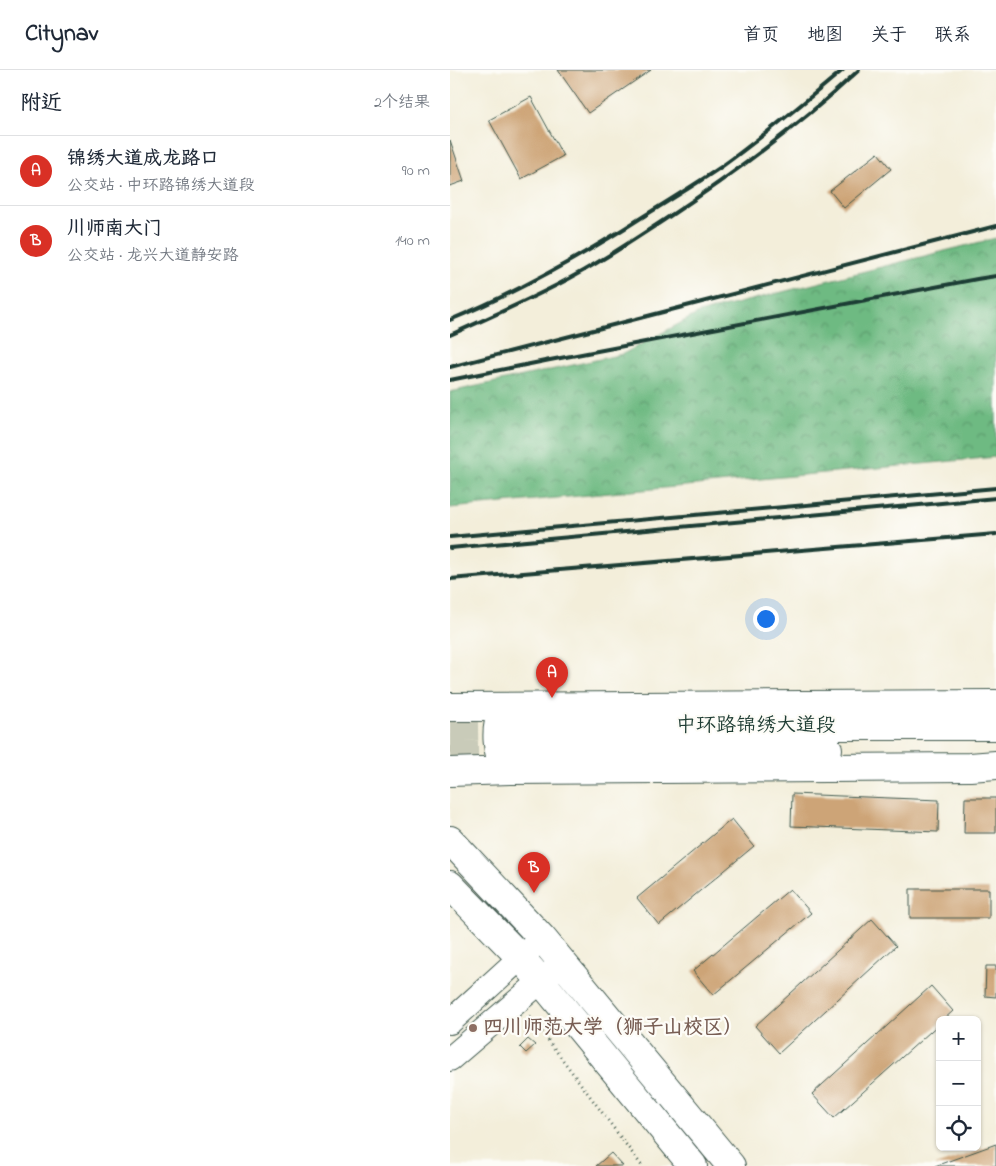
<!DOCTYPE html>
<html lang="zh">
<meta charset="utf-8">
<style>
:root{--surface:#fff;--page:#f6f6f7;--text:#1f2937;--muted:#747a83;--line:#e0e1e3;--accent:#d93025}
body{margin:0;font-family:"Indie Flower","LXGW WenKai TC",sans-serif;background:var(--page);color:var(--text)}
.controls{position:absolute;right:15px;bottom:15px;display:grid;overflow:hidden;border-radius:8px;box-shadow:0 1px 4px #0004}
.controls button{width:45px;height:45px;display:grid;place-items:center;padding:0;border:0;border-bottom:1px solid var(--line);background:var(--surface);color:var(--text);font:25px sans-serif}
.you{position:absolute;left:315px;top:548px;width:18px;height:18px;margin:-12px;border:4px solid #fff;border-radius:50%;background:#1a73e8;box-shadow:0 0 0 8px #1a73e833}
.badge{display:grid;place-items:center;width:32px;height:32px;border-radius:50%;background:var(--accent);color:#fff;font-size:16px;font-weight:700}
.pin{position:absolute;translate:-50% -41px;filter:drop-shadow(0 1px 2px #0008)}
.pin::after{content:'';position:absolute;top:26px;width:18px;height:15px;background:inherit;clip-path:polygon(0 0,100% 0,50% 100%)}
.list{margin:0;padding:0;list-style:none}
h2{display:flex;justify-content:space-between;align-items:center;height:65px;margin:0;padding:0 20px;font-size:21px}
h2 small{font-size:16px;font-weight:400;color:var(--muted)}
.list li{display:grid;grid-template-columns:32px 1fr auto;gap:15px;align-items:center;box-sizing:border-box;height:70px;padding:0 20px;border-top:1px solid var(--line)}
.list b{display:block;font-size:19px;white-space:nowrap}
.list p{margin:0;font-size:16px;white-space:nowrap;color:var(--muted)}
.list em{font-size:16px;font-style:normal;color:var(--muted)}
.icon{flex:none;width:28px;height:28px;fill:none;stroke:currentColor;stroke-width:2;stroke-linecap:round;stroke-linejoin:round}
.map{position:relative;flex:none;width:546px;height:1096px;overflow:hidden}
header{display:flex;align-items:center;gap:30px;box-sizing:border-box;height:70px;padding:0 25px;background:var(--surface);border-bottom:1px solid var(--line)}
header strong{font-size:24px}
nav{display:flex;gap:28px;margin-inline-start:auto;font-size:18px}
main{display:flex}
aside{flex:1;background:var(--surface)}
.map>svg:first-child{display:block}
.forest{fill:url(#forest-crowns);stroke:#467c5b}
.building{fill:#cda477}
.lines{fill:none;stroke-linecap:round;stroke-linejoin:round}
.major-tunnel{stroke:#c9cbb9;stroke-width:28;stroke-dasharray:28 14;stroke-linecap:butt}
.minor-casing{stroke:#3f584d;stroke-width:26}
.major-casing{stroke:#3f584d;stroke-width:30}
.path{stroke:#3f584d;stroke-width:3;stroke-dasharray:1 4;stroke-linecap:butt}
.minor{stroke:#fff;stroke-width:24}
.major{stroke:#fff;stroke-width:28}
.rail{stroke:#1f3d34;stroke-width:4}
.education-dot{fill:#8d6e63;stroke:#fdfcf7;stroke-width:2}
.labels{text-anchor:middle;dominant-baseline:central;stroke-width:4.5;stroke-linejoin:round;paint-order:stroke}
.street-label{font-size:20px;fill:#1f3d34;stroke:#fdfcf7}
.education-label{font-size:20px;font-weight:bold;fill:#785e54;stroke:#fdfcf7;text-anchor:start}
</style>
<header>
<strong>Citynav</strong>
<nav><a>首页</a><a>地图</a><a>关于</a><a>联系</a></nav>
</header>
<main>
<aside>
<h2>附近<small>2个结果</small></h2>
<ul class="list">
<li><span class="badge">A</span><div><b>锦绣大道成龙路口</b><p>公交站 · 中环路锦绣大道段</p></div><em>90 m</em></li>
<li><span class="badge">B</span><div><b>川师南大门</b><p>公交站 · 龙兴大道静安路</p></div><em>140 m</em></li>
</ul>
</aside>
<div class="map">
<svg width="546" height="1096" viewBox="0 0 546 1096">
<defs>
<pattern id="forest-crowns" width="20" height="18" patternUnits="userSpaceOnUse" patternTransform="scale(1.25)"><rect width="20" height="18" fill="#6eba82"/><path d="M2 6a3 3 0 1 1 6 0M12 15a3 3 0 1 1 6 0" fill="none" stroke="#5a986b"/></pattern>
</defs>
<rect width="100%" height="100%" fill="#fdfcf7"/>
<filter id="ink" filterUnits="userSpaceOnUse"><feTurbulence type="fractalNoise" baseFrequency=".02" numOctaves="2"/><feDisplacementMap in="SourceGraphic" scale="10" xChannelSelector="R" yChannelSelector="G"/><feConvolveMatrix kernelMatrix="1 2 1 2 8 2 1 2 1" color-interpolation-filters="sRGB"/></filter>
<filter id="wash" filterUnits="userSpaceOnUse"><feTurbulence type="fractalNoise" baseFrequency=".0096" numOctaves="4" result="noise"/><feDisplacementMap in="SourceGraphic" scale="20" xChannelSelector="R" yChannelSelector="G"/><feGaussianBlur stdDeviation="1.12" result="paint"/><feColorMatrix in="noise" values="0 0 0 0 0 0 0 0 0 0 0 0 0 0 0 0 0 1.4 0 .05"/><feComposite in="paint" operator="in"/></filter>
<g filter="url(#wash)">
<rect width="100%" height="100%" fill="#f3eeda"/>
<!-- forest -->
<path class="forest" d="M 546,168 L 546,387 L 0,438 L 0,322 L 173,284 L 249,243 Z"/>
<g id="blocks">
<!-- building -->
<path class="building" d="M 108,0 L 201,0 L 138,43 Z
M 81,27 L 113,86 L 71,109 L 39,50 Z
M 0,70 L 14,111 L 0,116 Z
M 428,83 L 441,99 L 394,138 L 380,121 Z
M 342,724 L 489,730 L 488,762 L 341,756 Z
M 515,728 L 546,728 L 546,763 L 514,763 Z
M 282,749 L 304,776 L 209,855 L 187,828 Z
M 340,819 L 361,843 L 263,925 L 243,901 Z
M 460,819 L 539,819 L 539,848 L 460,848 Z
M 422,849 L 446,876 L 329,983 L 305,956 Z
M 536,896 L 546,896 L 546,927 L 535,926 Z
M 481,916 L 503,941 L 493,950 L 490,950 L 490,953 L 384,1048 L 362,1024 Z
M 78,969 L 85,975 L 76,983 L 70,977 Z
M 546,1074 L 546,1096 L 485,1096 Z
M 161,1083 L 173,1096 L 146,1096 Z"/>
</g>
</g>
<g filter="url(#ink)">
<use href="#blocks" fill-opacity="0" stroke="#3f584d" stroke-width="1"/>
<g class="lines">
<!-- major-tunnel -->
<path class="major-tunnel" d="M 0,657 L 65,656
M 0,678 L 67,677"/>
<defs>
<path id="minor" d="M 0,952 L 92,868
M 0,989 L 105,899"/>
<path id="major" d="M 0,637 L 546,634
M 58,637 C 56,640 53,643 51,647 C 45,658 47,684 54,694 C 55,696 58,698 60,700
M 65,656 L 546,656
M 67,677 L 378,679
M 0,702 L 60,700 L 520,697 L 546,695
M 0,770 L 92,868 L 281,1096
M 0,815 L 71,888 L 91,911 L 243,1096"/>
</defs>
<!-- minor casing -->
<use href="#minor" class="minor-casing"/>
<!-- major casing -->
<use href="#major" class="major-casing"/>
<!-- path -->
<path class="path" d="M 80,946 L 192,1096"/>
<!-- minor -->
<use href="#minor" class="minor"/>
<!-- major -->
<use href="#major" class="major"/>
<!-- rail -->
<path class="rail" d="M 0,250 C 68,222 132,186 194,146 C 220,130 246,114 271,97 C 313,67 353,33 393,0
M 0,265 C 36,249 72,233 107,215 C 144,196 179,173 214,150 C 282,105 349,56 409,0
M 0,297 L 546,156
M 0,310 L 100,290 L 527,209 L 546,206
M 0,467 L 546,418
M 0,478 L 546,428
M 0,509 L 546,464"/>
</g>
</g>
<!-- markers -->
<circle class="education-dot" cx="23" cy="958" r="5"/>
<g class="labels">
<!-- street labels -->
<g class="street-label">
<text x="306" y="656">中环路锦绣大道段</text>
</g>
<!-- education labels -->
<g class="education-label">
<text x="33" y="958">四川师范大学（狮子山校区）</text>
</g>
</g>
</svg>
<div class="controls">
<button>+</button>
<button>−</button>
<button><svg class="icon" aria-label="locate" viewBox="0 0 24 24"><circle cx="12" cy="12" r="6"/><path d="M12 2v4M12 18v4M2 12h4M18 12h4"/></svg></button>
</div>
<div class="you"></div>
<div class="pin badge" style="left:102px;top:628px">A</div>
<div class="pin badge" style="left:84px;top:823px">B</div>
</div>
</main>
